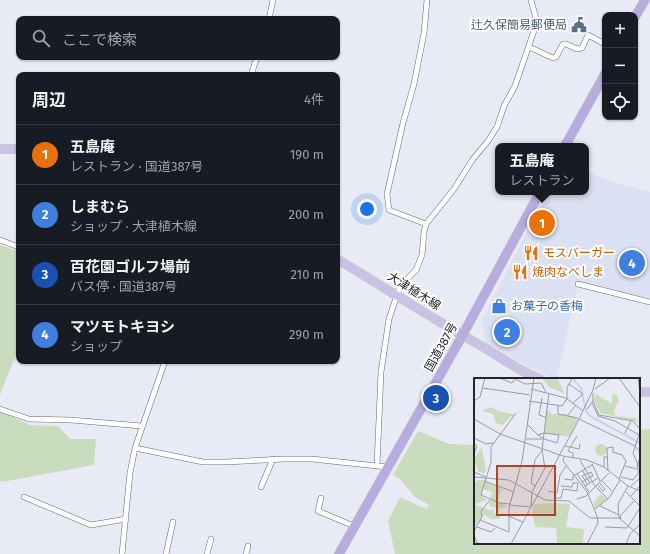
<!DOCTYPE html>
<html lang="ja">
<meta charset="utf-8">
<style>
:root{--surface:#171b24;--page:#20242c;--text:#f1f3f6;--muted:#9ea1a6;--line:#363941;--accent:#0f766e}
body{margin:0;font-family:"Fira Sans","Noto Sans JP",sans-serif;background:var(--page);color:var(--text)}
.controls{position:absolute;right:12px;top:12px;display:grid;overflow:hidden;border-radius:8px;box-shadow:0 1px 3px #0004}
.controls button{width:36px;height:36px;display:grid;place-items:center;padding:0;border:0;border-bottom:1px solid var(--line);background:var(--surface);color:var(--text);font:20px sans-serif}
.you{position:absolute;left:367px;top:209px;width:14px;height:14px;margin:-10px;border:3px solid #fff;border-radius:50%;background:#1a73e8;box-shadow:0 0 0 6px #1a73e833}
.badge{display:grid;place-items:center;width:26px;height:26px;border-radius:50%;background:var(--accent);color:#fff;font-size:13px;font-weight:700}
.pin{position:absolute;translate:-50% -50%;border:2px solid #fff;box-shadow:0 1px 4px #0006}
.popup{position:absolute;left:495px;top:143px;width:94px;height:52px;box-sizing:border-box;display:grid;place-content:center;border-radius:8px;background:var(--surface);filter:drop-shadow(0 1px 3px #0005);font-size:13px;white-space:nowrap;color:var(--muted)}
.popup b{font-size:15px;color:var(--text)}
.popup::after{content:'';position:absolute;left:50%;top:100%;margin-left:-8px;border:8px solid transparent;border-top-color:var(--surface)}
.list{margin:0;padding:0;list-style:none}
h2{display:flex;justify-content:space-between;align-items:center;height:52px;margin:0;padding:0 16px;font-size:17px}
h2 small{font-size:13px;font-weight:400;color:var(--muted)}
.list li{display:grid;grid-template-columns:26px 1fr auto;gap:12px;align-items:center;box-sizing:border-box;height:60px;padding:0 16px;border-top:1px solid var(--line)}
.list b{display:block;font-size:15px;white-space:nowrap}
.list p{margin:0;font-size:13px;white-space:nowrap;color:var(--muted)}
.list em{font-size:13px;font-style:normal;color:var(--muted)}
.icon{flex:none;width:22px;height:22px;fill:none;stroke:currentColor;stroke-width:2;stroke-linecap:round;stroke-linejoin:round}
.map{position:relative;flex:none;width:650px;height:554px;overflow:hidden}
.search{position:absolute;background:var(--surface);box-shadow:0 1px 3px #0004;left:16px;top:16px;width:324px;height:44px;display:flex;align-items:center;gap:10px;box-sizing:border-box;padding:0 14px;border-radius:8px;color:var(--muted);font-size:15px}
.panel{position:absolute;background:var(--surface);box-shadow:0 1px 3px #0004;left:16px;top:72px;width:324px;height:292px;border-radius:8px}
.map>svg:first-child{display:block}
.built{fill:#dbe0f2}
.green{fill:#cadcbe}
.lines{fill:none;stroke-linecap:round;stroke-linejoin:round}
.minor-casing{stroke:#666972;stroke-width:6}
.primary-casing{stroke:#cacbcc;stroke-width:10}
.trunk-casing{stroke:#cacbcc;stroke-width:10}
.minor{stroke:#fff;stroke-width:5}
.primary{stroke:#cac1e7;stroke-width:8}
.trunk{stroke:#b8acdf;stroke-width:9}
.labels{text-anchor:middle;dominant-baseline:central;stroke-width:4;stroke-linejoin:round;paint-order:stroke}
.service-label{font-size:12px;fill:#4e5e75;stroke:#fff;text-anchor:end}
.food-label{font-size:12px;fill:#c56008;stroke:#fff;text-anchor:start}
.street-label{font-size:12px;fill:#242529;stroke:#fff}
.shop-label{font-size:12px;fill:#366cbe;stroke:#fff;text-anchor:start}
.inset-river{fill:none;stroke:#c1d4f6;stroke-width:2}
.inset-road{fill:none;stroke:#9a9ca3;stroke-width:1}
.view{fill:#ac4521;fill-opacity:0.15;stroke:#ac4521;stroke-width:2}
.inset-edge{fill:none;stroke:#242529;stroke-width:2}
</style>
<div class="map">
<svg width="650" height="554" viewBox="0 0 650 554">
<rect width="100%" height="100%" fill="#e8ebf5"/>
<!-- built -->
<path class="built" d="M 586,172 L 623,185 L 650,192 L 650,300 L 578,283 L 557,379 L 555,379 L 522,364 L 485,341 L 482,320 L 547,192 L 586,192 Z"/>
<!-- green -->
<path class="green" d="M 0,245 L 19,252 L 19,347 L 0,395 Z
M 0,411 L 30,425 L 58,426 L 70,439 L 96,439 L 94,465 L 2,482 L 0,481 Z
M 650,429 L 650,554 L 395,554 L 388,521 L 400,497 L 426,509 L 429,505 L 415,497 L 400,479 L 393,475 L 418,431 L 449,444 L 475,445 L 475,543 L 639,543 L 639,430 Z"/>
<g class="lines">
<defs>
<path id="minor" d="M 269,19 L 273,0
M 529,47 L 553,58 L 556,57 L 563,44 L 566,44 L 577,49 L 582,48 L 588,35 L 605,44
M 251,75 L 257,57
M 426,224 L 389,210 L 387,194 L 403,123 L 414,84 L 424,33 L 427,0
M 0,240 L 19,247
M 578,284 L 650,302
M 0,409 L 29,419 L 71,420 L 142,426
M 135,448 L 203,462 L 226,462 L 285,459 L 312,459 L 387,467
M 377,465 L 381,372 L 389,319 L 399,289 L 403,283 L 416,270 L 422,255 L 424,232 L 426,224 L 454,189 L 473,159 L 488,141 L 497,127 L 504,106 L 515,86 L 537,22 L 531,0
M 261,487 L 273,459
M 24,497 L 91,525 L 126,519
M 321,498 L 318,511 L 354,526
M 122,554 L 130,473 L 135,448 L 165,361
M 166,554 L 173,522
M 207,554 L 211,539
M 246,554 L 248,546"/>
<path id="primary" d="M 0,149 L 19,149
M 337,259 C 387,289 436,321 487,349 C 504,360 521,372 540,379
M 639,392 L 650,392"/>
<path id="trunk" d="M 635,17 L 645,0
M 565,146 L 605,74
M 339,554 L 462,336 L 540,192"/>
</defs>
<!-- minor casing -->
<use href="#minor" class="minor-casing"/>
<!-- primary casing -->
<use href="#primary" class="primary-casing"/>
<!-- trunk casing -->
<use href="#trunk" class="trunk-casing"/>
<!-- minor -->
<use href="#minor" class="minor"/>
<!-- primary -->
<use href="#primary" class="primary"/>
<!-- trunk -->
<use href="#trunk" class="trunk"/>
</g>
<!-- icons -->
<defs>
<symbol id="civic-bare" viewBox="-9 -9 18 18"><path d="M-.6-6.5H3V-4.5H.6V-3L4-1V1h2V6H-6V1h2V-1L-.6-3ZM-1.2 2.5V6h2.4V2.5Z" fill="#5c6f8a" stroke="#fff" stroke-width="2.5" paint-order="stroke"/></symbol>
<symbol id="restaurant-bare" viewBox="-9 -9 18 18"><path d="M-5-6h1v4h1v-4h1v4h1v-4h1v5L-1.5 .5V6h-2V.5L-5-1ZM5-6V6H3V1.5H1.5Q1.5-4 5-6Z" fill="#e8710a" stroke="#fff" stroke-width="2.5" paint-order="stroke"/></symbol>
<symbol id="shop-bare" viewBox="-9 -9 18 18"><path d="M-5-2.5h2.3a2.7 3.5 0 0 1 5.4 0H5L5.5 6h-11ZM-1.5-2.5h3a1.5 2.3 0 0 0-3 0Z" fill="#3f7fe0" stroke="#fff" stroke-width="2.5" paint-order="stroke"/></symbol>
</defs>
<g fill-rule="evenodd">
<use href="#civic-bare" x="568" y="14" width="22" height="22"/>
<use href="#restaurant-bare" x="520" y="242" width="22" height="22"/>
<use href="#restaurant-bare" x="509" y="261" width="22" height="22"/>
<use href="#shop-bare" x="488" y="295" width="22" height="22"/>
</g>
<g class="labels">
<!-- service labels -->
<g class="service-label">
<text x="567" y="25">辻久保簡易郵便局</text>
</g>
<!-- food labels -->
<g class="food-label">
<text x="543" y="253">モスバーガー</text>
<text x="532" y="272">焼肉なべしま</text>
</g>
<!-- street labels -->
<g class="street-label">
<text transform="translate(414 291) rotate(32)">大津植木線</text>
<text transform="translate(441 347) rotate(-61)">国道387号</text>
</g>
<!-- shop labels -->
<g class="shop-label">
<text x="511" y="306">お菓子の香梅</text>
</g>
</g>
<!-- overview -->
<g transform="translate(474 378)">
<rect width="166" height="166" fill="#e8ebf5"/>
<path d="M 68,0 L 83,0 L 91,16 L 75,9 ZM 122,16 L 138,26 L 138,16 L 143,17 L 145,23 L 140,32 L 141,38 L 161,40 L 164,44 L 126,35 L 120,22 ZM 17,29 L 25,33 L 43,37 L 36,39 L 29,47 L 22,45 L 19,36 L 8,33 ZM 72,31 L 78,36 L 92,36 L 104,41 L 96,59 L 71,55 ZM121 72a6 6 0 1 1 12 0a6 6 0 1 1-12 0ZM 8,69 L 12,92 L 10,96 L 4,93 L 0,81 ZM 4,102 L 9,102 L 28,111 L 23,124 L 32,127 L 32,129 L 24,131 L 16,128 L 15,126 L 18,114 L 8,111 L 8,119 L 13,122 L 0,126 L 16,132 L 20,131 L 20,135 L 26,138 L 26,141 L 17,141 L 10,137 L 1,148 L 0,147 L 0,105 ZM 127,116 L 133,121 L 121,131 L 119,125 ZM 85,125 L 96,126 L 92,149 L 110,151 L 109,166 L 83,165 L 82,150 L 61,149 L 58,134 L 60,126 Z" fill="#cadcbe"/>
<path class="inset-river" d="M 98,0 L 107,10 L 112,33 L 116,38 L 166,65"/>
<path class="inset-road" d="M 26,0 L 38,5 L 41,1 L 51,6 L 67,5 L 72,14M 145,0 L 166,29M 164,0 L 166,16M 95,6 L 109,16 L 99,25M 9,10 L 56,17M 57,11 L 92,20 L 109,33M 121,11 L 136,0M 68,20 L 65,37 L 71,39M 0,23 L 6,19 L 11,0M 55,23 L 88,28 L 93,21 L 93,10 L 98,0M 119,23 L 125,37 L 159,43 L 166,51M 118,25 L 124,38 L 141,43 L 165,57M 84,28 L 84,36 L 104,40M 113,31 L 119,23 L 119,15M 94,37 L 102,27M 0,41 L 26,56 L 89,78 L 113,82 L 130,89 L 154,108 L 144,126 L 145,140M 105,41 L 161,68 L 166,74M 53,46 L 64,57 L 70,61 L 83,65 L 85,57 L 70,55 L 64,57M 166,54 L 159,75 L 166,91M 151,55 L 157,43M 0,60 L 12,66 L 19,65M 52,61 L 68,61M 0,65 L 3,68 L 0,76M 91,68 L 105,71 L 106,66M 90,79 L 89,83 L 113,114 L 123,138 L 124,145 L 113,166M 99,80 L 99,75 L 94,73 L 103,58M 166,80 L 163,88 L 166,98M 106,82 L 121,108 L 134,121M 118,86 L 126,103M 151,88 L 163,91M 130,89 L 130,79 L 133,79M 108,92 L 116,105M 134,93 L 133,70 L 139,69 L 139,74 L 148,77 L 152,83 L 145,101M 0,94 L 12,99M 103,96 L 115,114M 0,99 L 35,102 L 71,122 L 95,123 L 116,140 L 145,140 L 166,158M 147,99 L 159,102 L 165,94M 90,101 L 99,102 L 99,98 L 118,87M 127,102 L 138,113M 10,103 L 40,114M 108,104 L 111,102 L 113,101 L 116,99 L 119,98 L 117,94 L 108,98 L 111,102 L 113,107M 123,106 L 129,113 L 131,111 L 125,104M 61,108 L 57,105 L 61,82 L 68,72M 111,108 L 124,100M 154,108 L 166,113M 157,108 L 166,100M 74,113 L 83,115 L 86,97 L 92,88M 152,114 L 166,128M 157,118 L 166,108M 81,120 L 87,120 L 89,111 L 103,113 L 104,105 L 99,105 L 98,109 L 87,108M 103,121 L 112,118 L 135,95M 36,126 L 26,125 L 7,117 L 17,84 L 17,69 L 42,35M 35,127 L 57,129M 57,128 L 58,114 L 71,90 L 68,72 L 75,15M 126,128 L 145,137M 121,131 L 135,120 L 146,102M 34,138 L 49,144M 147,141 L 146,138 L 161,122M 6,142 L 35,154 L 35,130 L 48,83 L 60,0M 3,149 L 17,154 L 21,150M 131,149 L 153,150 L 166,130M 0,153 L 8,139 L 7,133 L 16,122M 0,157 L 3,165 L 10,166M 37,166 L 102,47 L 119,12 L 122,0M 152,166 L 156,156 L 166,146"/>
<path class="view" d="M 23,88 L 81,88 L 81,137 L 23,137 Z"/>
<rect width="166" height="166" class="inset-edge"/>
</g>
</svg>
<div class="controls">
<button>+</button>
<button>−</button>
<button><svg class="icon" aria-label="locate" viewBox="0 0 24 24"><circle cx="12" cy="12" r="6"/><path d="M12 2v4M12 18v4M2 12h4M18 12h4"/></svg></button>
</div>
<div class="you"></div>
<div class="pin badge" style="left:542px;top:223px;background:#e8710a">1</div>
<div class="popup"><b>五島庵</b>レストラン</div>
<div class="pin badge" style="left:507px;top:332px;background:#3f7fe0">2</div>
<div class="pin badge" style="left:436px;top:398px;background:#1a4fb4">3</div>
<div class="pin badge" style="left:632px;top:263px;background:#3f7fe0">4</div>
<div class="search"><svg class="icon" aria-label="search" viewBox="0 0 24 24"><circle cx="10" cy="10" r="6"/><path d="M15 15l6 6"/></svg>ここで検索</div>
<section class="panel">
<h2>周辺<small>4件</small></h2>
<ul class="list">
<li><span class="badge" style="background:#e8710a">1</span><div><b>五島庵</b><p>レストラン · 国道387号</p></div><em>190 m</em></li>
<li><span class="badge" style="background:#3f7fe0">2</span><div><b>しまむら</b><p>ショップ · 大津植木線</p></div><em>200 m</em></li>
<li><span class="badge" style="background:#1a4fb4">3</span><div><b>百花園ゴルフ場前</b><p>バス停 · 国道387号</p></div><em>210 m</em></li>
<li><span class="badge" style="background:#3f7fe0">4</span><div><b>マツモトキヨシ</b><p>ショップ</p></div><em>290 m</em></li>
</ul>
</section>
</div>
